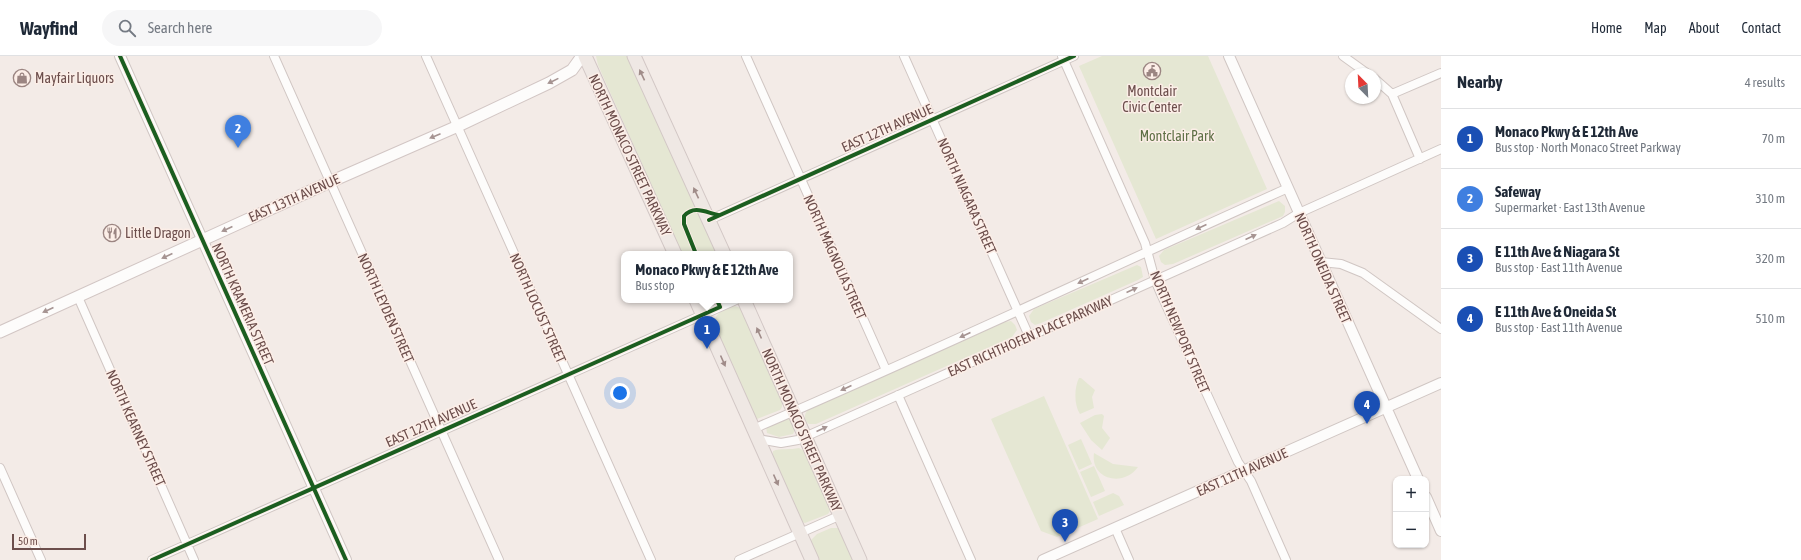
<!DOCTYPE html>
<meta charset="utf-8">
<style>
:root{--surface:#fff;--page:#f6f6f7;--text:#1f2937;--muted:#747a83;--line:#e0e1e3;--accent:#2563eb}
body{margin:0;font-family:"Asap Condensed",sans-serif;background:var(--page);color:var(--text)}
.controls{position:absolute;right:12px;bottom:12px;display:grid;overflow:hidden;border-radius:8px;box-shadow:0 1px 3px #0004}
.controls button{width:36px;height:36px;display:grid;place-items:center;padding:0;border:0;border-bottom:1px solid var(--line);background:var(--surface);color:var(--text);font:20px sans-serif}
.compass{position:absolute;left:1345px;top:12px;width:36px;height:36px;border-radius:50%;background:var(--surface);box-shadow:0 1px 3px #0004;rotate:336deg}
.scale{position:absolute;left:12px;bottom:10px;width:74px;box-sizing:border-box;padding-left:4px;border:2px solid #6c4e4c;border-top:0;font-size:11px;line-height:14px;white-space:nowrap;color:#6c4e4c;-webkit-text-stroke:3px #fceee7;paint-order:stroke}
.you{position:absolute;left:620px;top:337px;width:14px;height:14px;margin:-10px;border:3px solid #fff;border-radius:50%;background:#1a73e8;box-shadow:0 0 0 6px #1a73e833}
.badge{display:grid;place-items:center;width:26px;height:26px;border-radius:50%;background:var(--accent);color:#fff;font-size:13px;font-weight:700}
.pin{position:absolute;translate:-50% -33px;filter:drop-shadow(0 1px 2px #0008)}
.pin::after{content:'';position:absolute;top:21px;width:14px;height:12px;background:inherit;clip-path:polygon(0 0,100% 0,50% 100%)}
.popup{position:absolute;left:621px;top:195px;width:172px;height:52px;box-sizing:border-box;display:grid;place-content:center;border-radius:8px;background:var(--surface);filter:drop-shadow(0 1px 3px #0005);font-size:13px;white-space:nowrap;color:var(--muted)}
.popup b{font-size:15px;color:var(--text)}
.popup::after{content:'';position:absolute;left:50%;top:100%;margin-left:-8px;border:8px solid transparent;border-top-color:var(--surface)}
.list{margin:0;padding:0;list-style:none}
h2{display:flex;justify-content:space-between;align-items:center;height:52px;margin:0;padding:0 16px;font-size:17px}
h2 small{font-size:13px;font-weight:400;color:var(--muted)}
.list li{display:grid;grid-template-columns:26px 1fr auto;gap:12px;align-items:center;box-sizing:border-box;height:60px;padding:0 16px;border-top:1px solid var(--line)}
.list b{display:block;font-size:15px;white-space:nowrap}
.list p{margin:0;font-size:13px;white-space:nowrap;color:var(--muted)}
.list em{font-size:13px;font-style:normal;color:var(--muted)}
.icon{flex:none;width:22px;height:22px;fill:none;stroke:currentColor;stroke-width:2;stroke-linecap:round;stroke-linejoin:round}
.map{position:relative;flex:none;width:1441px;height:504px;overflow:hidden}
header{display:flex;align-items:center;gap:24px;box-sizing:border-box;height:56px;padding:0 20px;background:var(--surface);border-bottom:1px solid var(--line)}
header strong{font-size:19px}
nav{display:flex;gap:22px;margin-inline-start:auto;font-size:14px}
.search{width:280px;height:36px;background:var(--page);display:flex;align-items:center;gap:10px;box-sizing:border-box;padding:0 14px;border-radius:22px;color:var(--muted);font-size:15px}
main{display:flex}
aside{flex:1;background:var(--surface)}
.map>svg:first-child{display:block}
.green{fill:#e5e7d3}
.lines{fill:none;stroke-linecap:round;stroke-linejoin:round}
.minor-casing{stroke:#d0c6c3;stroke-width:10}
.tertiary-casing{stroke:#d0c6c3;stroke-width:12}
.secondary-casing{stroke:#d2c6c4;stroke-width:13}
.primary-casing{stroke:#d2c7c5;stroke-width:15}
.minor{stroke:#fdfcfb;stroke-width:8}
.tertiary{stroke:#fdfcfb;stroke-width:10}
.secondary{stroke:#fdfcfb;stroke-width:11}
.primary{stroke:#efe8e4;stroke-width:13}
.cycleway-casing{stroke:#fceee7;stroke-width:6}
.cycleway{stroke:#1b5e20;stroke-width:4}
.oneway{fill:#a08c89}
.oneway2{fill:#a69492}
.labels{text-anchor:middle;dominant-baseline:central;stroke-width:3;stroke-linejoin:round;paint-order:stroke}
.poi-label{font-size:14px;fill:#6c4e4c;stroke:#fceee7;text-anchor:start}
.street-label{font-size:14px;fill:#6c4e4c;stroke:#fceee7}
.park-label{font-size:14px;fill:#5f7046;stroke:#fceee7}
</style>
<header>
<strong>Wayfind</strong>
<div class="search"><svg class="icon" aria-label="search" viewBox="0 0 24 24"><circle cx="10" cy="10" r="6"/><path d="M15 15l6 6"/></svg>Search here</div>
<nav><a>Home</a><a>Map</a><a>About</a><a>Contact</a></nav>
</header>
<main>
<div class="map">
<svg width="1441" height="504" viewBox="0 0 1441 504">
<rect width="100%" height="100%" fill="#f3ebe7"/>
<!-- green -->
<path class="green" d="M 596,0 L 630,0 L 718,198 L 682,198 L 598,9 Z
M 1102,0 L 1208,0 L 1267,133 L 1156,183 L 1079,10 Z
M 1279,145 L 1285,150 L 1285,156 L 1283,160 L 1173,208 L 1165,209 L 1161,206 L 1159,200 L 1164,194 Z
M 1137,209 L 1141,211 L 1143,221 L 1138,224 L 1041,267 L 1035,269 L 1031,266 L 1029,260 L 1034,253 Z
M 734,250 L 742,252 L 782,344 L 782,351 L 780,354 L 757,363 L 754,362 L 716,272 C 712,256 722,256 734,250 Z
M 1011,265 L 1015,269 L 1017,274 L 1012,281 L 816,368 L 809,368 C 803,364 804,358 808,354 L 1005,266 Z
M 1079,322 L 1081,322 L 1095,334 L 1092,341 L 1094,352 L 1080,358 C 1074,349 1074,332 1079,322 Z
M 1044,340 L 1098,463 L 1057,481 L 1041,475 L 991,363 Z
M 1095,359 L 1102,358 L 1104,360 L 1102,372 L 1110,382 L 1102,394 L 1091,384 L 1080,367 Z
M 788,362 L 790,364 L 795,373 L 793,378 L 779,381 L 767,377 L 766,371 Z
M 1081,383 L 1092,408 L 1079,414 L 1068,389 Z
M 799,392 L 806,396 L 830,452 L 830,455 L 828,458 L 805,467 L 802,466 L 772,401 L 773,395 C 780,392 791,394 799,392 Z
M 1094,397 L 1113,408 L 1138,411 C 1123,432 1090,423 1094,397 Z
M 1094,410 L 1105,435 L 1091,441 L 1080,416 Z
M 1113,437 L 1119,440 L 1124,449 L 1099,460 L 1093,446 Z
M 831,472 L 839,472 L 855,504 L 818,504 L 811,484 L 817,478 Z"/>
<g class="lines">
<defs>
<path id="minor" d="M 274,0 L 499,504
M 426,0 L 651,504
M 746,0 L 886,314
M 904,0 L 1029,280
M 1062,0 L 1145,187 L 1155,224 L 1161,238 L 1238,406 L 1251,425 L 1286,504
M 1343,0 L 1368,18
M 1375,23 L 1392,38 L 1420,103
M 1392,38 L 1441,17
M 709,164 L 1074,0
M 1321,206 L 1341,208 L 1363,217 L 1441,273
M 78,241 L 194,504
M 898,339 L 971,504
M 753,373 C 933,296 1109,212 1288,132
M 758,383 L 781,387 L 798,384 L 1283,167 L 1299,157 L 1441,93
M 0,412 L 41,504
M 1115,472 L 1129,504
M 152,504 L 736,244
M 739,504 L 841,459"/>
<path id="tertiary" d="M 120,0 L 346,504
M 1229,0 L 1418,423
M 1426,441 L 1441,475
M 1043,504 L 1441,327"/>
<path id="secondary" d="M 0,276 L 330,126 L 458,70 L 549,27 L 572,14 L 582,0"/>
<path id="primary" d="M 585,0 L 675,198
M 634,0 L 724,198
M 696,244 L 812,504
M 744,244 L 860,504"/>
</defs>
<!-- minor casing -->
<use href="#minor" class="minor-casing"/>
<!-- tertiary casing -->
<use href="#tertiary" class="tertiary-casing"/>
<!-- secondary casing -->
<use href="#secondary" class="secondary-casing"/>
<!-- primary casing -->
<use href="#primary" class="primary-casing"/>
<!-- minor -->
<use href="#minor" class="minor"/>
<!-- tertiary -->
<use href="#tertiary" class="tertiary"/>
<!-- secondary -->
<use href="#secondary" class="secondary"/>
<!-- primary -->
<use href="#primary" class="primary"/>
<defs>
<path id="cycleway" d="M 120,0 L 346,504
M 709,164 L 1074,0
M 696,198 L 684,168 L 684,160 C 694,149 705,156 718,159
M 152,504 L 720,251 L 717,244"/>
</defs>
<!-- cycleway casing -->
<use href="#cycleway" class="cycleway-casing"/>
<!-- cycleway -->
<use href="#cycleway" class="cycleway"/>
</g>
<!-- one-way arrows -->
<defs><path id="oneway-solid" d="M-6-.8H1V-3.2L6.5 0L1 3.2V.8H-6Z"/></defs>
<g class="oneway">
<use href="#oneway-solid" transform="translate(642 19) rotate(-115)"/>
<use href="#oneway-solid" transform="translate(696 137) rotate(-115)"/>
<use href="#oneway-solid" transform="translate(759 277) rotate(-114)"/>
<use href="#oneway-solid" transform="translate(723 305) rotate(66)"/>
<use href="#oneway-solid" transform="translate(776 424) rotate(66)"/>
</g>
<g class="oneway2">
<use href="#oneway-solid" transform="translate(553 25) rotate(154)"/>
<use href="#oneway-solid" transform="translate(435 80) rotate(157)"/>
<use href="#oneway-solid" transform="translate(1201 171) rotate(156)"/>
<use href="#oneway-solid" transform="translate(227 173) rotate(155)"/>
<use href="#oneway-solid" transform="translate(1251 181) rotate(-24)"/>
<use href="#oneway-solid" transform="translate(167 200) rotate(155)"/>
<use href="#oneway-solid" transform="translate(1083 225) rotate(155)"/>
<use href="#oneway-solid" transform="translate(1132 234) rotate(-24)"/>
<use href="#oneway-solid" transform="translate(48 254) rotate(156)"/>
<use href="#oneway-solid" transform="translate(965 279) rotate(156)"/>
<use href="#oneway-solid" transform="translate(846 332) rotate(156)"/>
<use href="#oneway-solid" transform="translate(822 373) rotate(-24)"/>
</g>
<!-- icons -->
<defs>
<symbol id="civic-ring" viewBox="-11 -11 22 22"><circle r="9.5" fill="#fceee7" stroke="#9b8582" stroke-width="1.5"/><path d="M-.6-6.5H3V-4.5H.6V-3L4-1V1h2V6H-6V1h2V-1L-.6-3ZM-1.2 2.5V6h2.4V2.5Z" fill="#9b8582"/></symbol>
<symbol id="shop-ring" viewBox="-11 -11 22 22"><circle r="9.5" fill="#fceee7" stroke="#9b8582" stroke-width="1.5"/><path d="M-5-2.5h2.3a2.7 3.5 0 0 1 5.4 0H5L5.5 6h-11ZM-1.5-2.5h3a1.5 2.3 0 0 0-3 0Z" fill="#9b8582"/></symbol>
<symbol id="restaurant-ring" viewBox="-11 -11 22 22"><circle r="9.5" fill="#fceee7" stroke="#9b8582" stroke-width="1.5"/><path d="M-5-6h1v4h1v-4h1v4h1v-4h1v5L-1.5 .5V6h-2V.5L-5-1ZM5-6V6H3V1.5H1.5Q1.5-4 5-6Z" fill="#9b8582"/></symbol>
</defs>
<g fill-rule="evenodd">
<use href="#civic-ring" x="1142" y="5" width="20" height="20"/>
<use href="#shop-ring" x="12" y="12" width="20" height="20"/>
<use href="#restaurant-ring" x="102" y="167" width="20" height="20"/>
</g>
<g class="labels">
<!-- poi labels -->
<g class="poi-label">
<text x="35" y="22">Mayfair Liquors</text>
<text x="1152" y="35" text-anchor="middle">Montclair<tspan x="1152" dy="16">Civic Center</tspan></text>
<text x="125" y="177">Little Dragon</text>
</g>
<!-- street labels -->
<g class="street-label">
<text transform="translate(887 72) rotate(-24)">EAST 12TH AVENUE</text>
<text transform="translate(630 99) rotate(65)">NORTH MONACO STREET PARKWAY</text>
<text transform="translate(967 140) rotate(66)">NORTH NIAGARA STREET</text>
<text transform="translate(294 142) rotate(-24)">EAST 13TH AVENUE</text>
<text transform="translate(835 201) rotate(66)">NORTH MAGNOLIA STREET</text>
<text transform="translate(1323 212) rotate(66)">NORTH ONEIDA STREET</text>
<text transform="translate(243 248) rotate(66)">NORTH KRAMERIA STREET</text>
<text transform="translate(386 252) rotate(66)">NORTH LEYDEN STREET</text>
<text transform="translate(538 252) rotate(66)">NORTH LOCUST STREET</text>
<text transform="translate(1180 276) rotate(67)">NORTH NEWPORT STREET</text>
<text transform="translate(1030 280) rotate(-24)">EAST RICHTHOFEN PLACE PARKWAY</text>
<text transform="translate(431 367) rotate(-24)">EAST 12TH AVENUE</text>
<text transform="translate(136 372) rotate(66)">NORTH KEARNEY STREET</text>
<text transform="translate(802 374) rotate(66)">NORTH MONACO STREET PARKWAY</text>
<text transform="translate(1242 416) rotate(-24)">EAST 11TH AVENUE</text>
</g>
<!-- park labels -->
<g class="park-label">
<text x="1177" y="80">Montclair Park</text>
</g>
</g>
</svg>
<div class="controls">
<button>+</button>
<button>−</button>
</div>
<svg class="compass" viewBox="-18 -18 36 36"><path d="M0-13l5 13h-10z" fill="#e53935"/><path d="M0 13l5-13h-10z" fill="#747a83"/></svg>
<div class="scale">50 m</div>
<div class="you"></div>
<div class="pin badge" style="left:707px;top:293px;background:#1a4fb4">1</div>
<div class="popup"><b>Monaco Pkwy &amp; E 12th Ave</b>Bus stop</div>
<div class="pin badge" style="left:238px;top:92px;background:#3f7fe0">2</div>
<div class="pin badge" style="left:1065px;top:486px;background:#1a4fb4">3</div>
<div class="pin badge" style="left:1367px;top:368px;background:#1a4fb4">4</div>
</div>
<aside>
<h2>Nearby<small>4 results</small></h2>
<ul class="list">
<li><span class="badge" style="background:#1a4fb4">1</span><div><b>Monaco Pkwy &amp; E 12th Ave</b><p>Bus stop · North Monaco Street Parkway</p></div><em>70 m</em></li>
<li><span class="badge" style="background:#3f7fe0">2</span><div><b>Safeway</b><p>Supermarket · East 13th Avenue</p></div><em>310 m</em></li>
<li><span class="badge" style="background:#1a4fb4">3</span><div><b>E 11th Ave &amp; Niagara St</b><p>Bus stop · East 11th Avenue</p></div><em>320 m</em></li>
<li><span class="badge" style="background:#1a4fb4">4</span><div><b>E 11th Ave &amp; Oneida St</b><p>Bus stop · East 11th Avenue</p></div><em>510 m</em></li>
</ul>
</aside>
</main>
